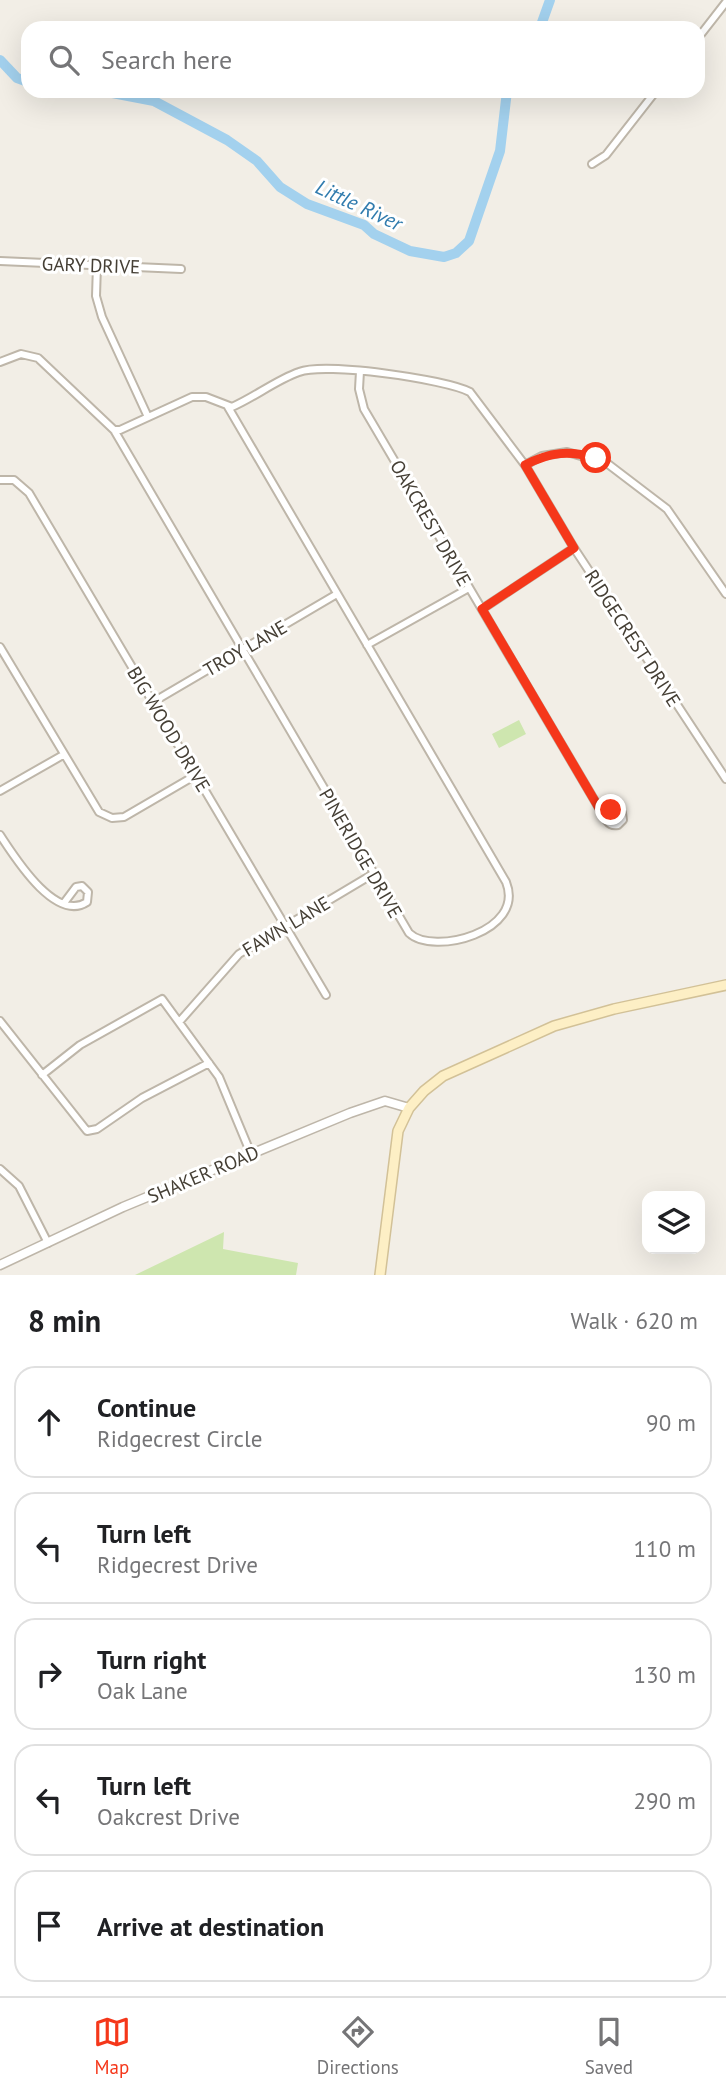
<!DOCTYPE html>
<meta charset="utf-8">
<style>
:root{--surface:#fff;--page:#f2f2f2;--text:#202124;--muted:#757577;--line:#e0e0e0;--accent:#f5371a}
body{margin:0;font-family:"PT Sans",sans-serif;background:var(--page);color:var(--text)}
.controls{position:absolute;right:21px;bottom:21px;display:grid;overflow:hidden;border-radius:14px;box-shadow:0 7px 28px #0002}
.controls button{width:63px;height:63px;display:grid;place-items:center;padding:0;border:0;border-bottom:2px solid var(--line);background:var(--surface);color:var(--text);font:35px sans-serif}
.stop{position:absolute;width:21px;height:21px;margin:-16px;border:5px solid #f5371a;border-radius:50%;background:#fff}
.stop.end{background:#f5371a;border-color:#fff;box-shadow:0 2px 7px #0008}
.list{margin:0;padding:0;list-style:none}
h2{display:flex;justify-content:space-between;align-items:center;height:91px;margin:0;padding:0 28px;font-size:30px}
h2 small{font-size:23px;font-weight:400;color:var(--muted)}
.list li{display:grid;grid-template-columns:46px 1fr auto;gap:21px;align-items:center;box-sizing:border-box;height:112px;margin:0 14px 14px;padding:0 14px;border:2px solid var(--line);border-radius:21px}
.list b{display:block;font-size:26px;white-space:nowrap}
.list p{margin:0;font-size:23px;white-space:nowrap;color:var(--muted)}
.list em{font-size:23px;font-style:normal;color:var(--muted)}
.icon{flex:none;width:38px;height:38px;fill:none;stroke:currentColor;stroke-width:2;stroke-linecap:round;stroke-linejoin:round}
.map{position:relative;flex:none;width:726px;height:1275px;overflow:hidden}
.search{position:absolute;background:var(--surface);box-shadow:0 7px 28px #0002;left:21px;right:21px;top:21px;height:77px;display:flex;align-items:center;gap:18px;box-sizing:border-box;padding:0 24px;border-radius:21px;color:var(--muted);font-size:26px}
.sheet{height:721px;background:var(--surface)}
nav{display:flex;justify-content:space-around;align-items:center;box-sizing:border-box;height:98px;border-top:2px solid var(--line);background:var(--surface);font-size:19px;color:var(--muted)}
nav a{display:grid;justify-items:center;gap:4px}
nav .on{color:var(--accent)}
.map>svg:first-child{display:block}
.green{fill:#cee6af}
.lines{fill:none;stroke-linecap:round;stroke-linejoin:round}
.river{stroke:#a3d1ee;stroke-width:10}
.minor-casing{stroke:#beb6a9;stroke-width:10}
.tertiary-casing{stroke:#beb6a9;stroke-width:11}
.secondary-casing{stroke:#d2c197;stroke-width:12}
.minor{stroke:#fff;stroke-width:6}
.tertiary{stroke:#fff;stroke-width:8}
.secondary{stroke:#fdefc5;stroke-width:9}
.route{stroke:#f5371a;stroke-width:9}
.labels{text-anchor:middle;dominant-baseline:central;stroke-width:6;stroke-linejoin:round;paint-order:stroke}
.street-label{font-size:19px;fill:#453f35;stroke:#fff}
.water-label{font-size:21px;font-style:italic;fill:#317cae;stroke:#fff}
</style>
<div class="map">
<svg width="726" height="1275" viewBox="0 0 726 1275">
<rect width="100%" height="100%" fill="#f2eee6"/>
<!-- green -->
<path class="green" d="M 519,720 L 526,734 L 499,748 L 492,734 Z
M 224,1232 L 223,1249 L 298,1263 L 296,1275 L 135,1275 Z"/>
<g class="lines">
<!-- river -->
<path class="river" d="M 540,28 L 550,0
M 0,60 L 17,78 L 28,82
M 102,91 L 154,101 L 227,140 L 257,161 L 280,187 L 307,204 L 364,225 L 374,234 L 410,251 L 444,257 L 456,253 L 469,241 L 500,151 L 507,91"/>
<defs>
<path id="minor" d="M 698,38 L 726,2
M 592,164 L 606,155 L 656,91
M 0,261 L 181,269
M 97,265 L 96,296 L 102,317 L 148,417
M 0,362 L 21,354 L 38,358 L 114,430 L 409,933 C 433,956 526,932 506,882 L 228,407
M 360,371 L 359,389 L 364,409 L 599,808 L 607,821 C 610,825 613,826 618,825 L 623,820 L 622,813 L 616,809 L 603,814
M 114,430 L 120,430 L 192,397 L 206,397 L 232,407 C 255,397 276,380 299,372 C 325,362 445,379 470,392 L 525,465 L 574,548 L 726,779
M 525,465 L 542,456 L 567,452 L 608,464 L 667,509 L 726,594
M 0,480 L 14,480 L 29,493 L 326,995
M 482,609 L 574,548
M 367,645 L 469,588
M 0,647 L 99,812 L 112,818 L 124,817 L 196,775
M 153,702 L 337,594
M 0,791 L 63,755
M 0,835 C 14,856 55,923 87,902 L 88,892 L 82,886 L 76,887 L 64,903
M 0,1021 L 87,1131 L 97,1129 L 142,1098 L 209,1063
M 180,1021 L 239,954 L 373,874
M 42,1075 L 80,1045 L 162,999 L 219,1077 L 251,1154
M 0,1169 L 19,1186 L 48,1243"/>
<path id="tertiary" d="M 0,1265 L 123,1207 L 350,1113 L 385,1101 L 409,1108"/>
<path id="secondary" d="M 380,1275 L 398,1131 L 409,1108 L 424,1091 L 443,1076 L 554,1026 L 614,1009 L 726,985"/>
</defs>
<!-- minor casing -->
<use href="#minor" class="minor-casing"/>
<!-- tertiary casing -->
<use href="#tertiary" class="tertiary-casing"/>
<!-- secondary casing -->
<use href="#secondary" class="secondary-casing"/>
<!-- minor -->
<use href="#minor" class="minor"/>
<!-- tertiary -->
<use href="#tertiary" class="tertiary"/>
<!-- secondary -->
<use href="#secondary" class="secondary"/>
</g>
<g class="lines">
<!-- route -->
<path class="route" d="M 596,458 C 569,450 550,452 525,465 L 574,548 L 482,609 L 599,808 L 603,814 L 611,810"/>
</g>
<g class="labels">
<!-- street labels -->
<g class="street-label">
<text transform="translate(91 265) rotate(2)">GARY DRIVE</text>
<text transform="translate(431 523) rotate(60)">OAKCREST DRIVE</text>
<text transform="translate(633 638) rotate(57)">RIDGECREST DRIVE</text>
<text transform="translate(245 648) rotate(-30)">TROY LANE</text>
<text transform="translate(169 729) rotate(59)">BIG WOOD DRIVE</text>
<text transform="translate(361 853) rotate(60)">PINERIDGE DRIVE</text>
<text transform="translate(286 926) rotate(-31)">FAWN LANE</text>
<text transform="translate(203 1174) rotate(-23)">SHAKER ROAD</text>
</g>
<!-- water labels -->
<g class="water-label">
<text transform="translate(359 205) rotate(25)">Little River</text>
</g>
</g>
</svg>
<div class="controls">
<button><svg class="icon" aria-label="layers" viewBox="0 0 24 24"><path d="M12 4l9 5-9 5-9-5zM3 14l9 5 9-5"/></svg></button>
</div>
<div class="stop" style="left:596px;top:458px"></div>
<div class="stop end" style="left:611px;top:810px"></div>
<div class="search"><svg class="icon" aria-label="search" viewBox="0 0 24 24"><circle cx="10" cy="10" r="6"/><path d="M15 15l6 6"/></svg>Search here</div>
</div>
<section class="sheet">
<h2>8 min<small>Walk · 620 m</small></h2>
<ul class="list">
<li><svg class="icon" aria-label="ahead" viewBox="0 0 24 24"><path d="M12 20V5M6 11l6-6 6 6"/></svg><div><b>Continue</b><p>Ridgecrest Circle</p></div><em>90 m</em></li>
<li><svg class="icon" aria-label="left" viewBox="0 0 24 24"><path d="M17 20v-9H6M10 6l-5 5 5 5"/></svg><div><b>Turn left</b><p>Ridgecrest Drive</p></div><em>110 m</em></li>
<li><svg class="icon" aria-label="right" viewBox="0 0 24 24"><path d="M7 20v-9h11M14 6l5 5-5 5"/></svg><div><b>Turn right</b><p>Oak Lane</p></div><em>130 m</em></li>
<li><svg class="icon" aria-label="left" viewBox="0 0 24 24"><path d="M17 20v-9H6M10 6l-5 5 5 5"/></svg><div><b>Turn left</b><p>Oakcrest Drive</p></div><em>290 m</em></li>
<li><svg class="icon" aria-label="arrive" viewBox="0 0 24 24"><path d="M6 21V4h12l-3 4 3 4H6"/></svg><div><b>Arrive at destination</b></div></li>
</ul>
</section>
<nav>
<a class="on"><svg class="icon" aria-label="map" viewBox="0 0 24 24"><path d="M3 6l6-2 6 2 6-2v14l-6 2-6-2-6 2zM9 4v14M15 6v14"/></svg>Map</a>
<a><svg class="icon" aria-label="directions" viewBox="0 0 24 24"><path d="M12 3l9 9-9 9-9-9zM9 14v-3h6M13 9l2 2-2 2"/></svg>Directions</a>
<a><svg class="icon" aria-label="saved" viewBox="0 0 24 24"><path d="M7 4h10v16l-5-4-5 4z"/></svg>Saved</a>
</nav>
